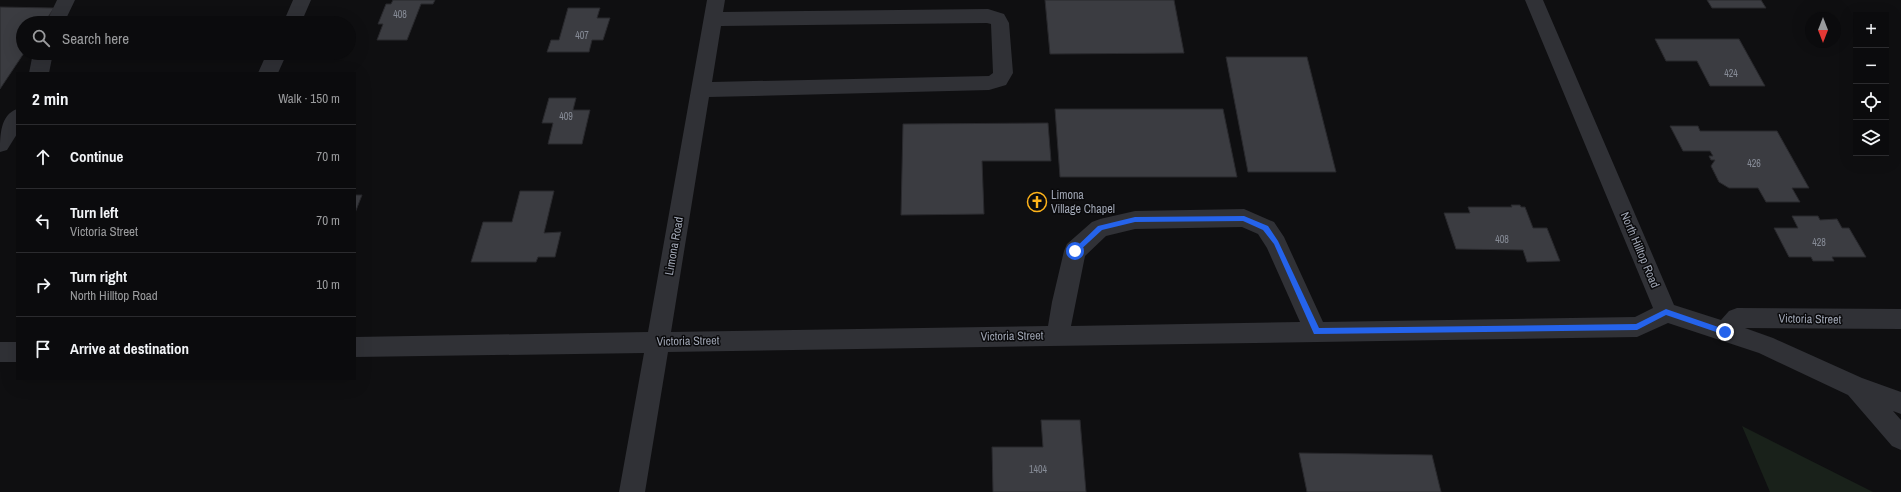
<!DOCTYPE html>
<meta charset="utf-8">
<style>
:root{--surface:#0b0b0d;--page:#141416;--text:#f1f3f6;--muted:#9a9b9d;--line:#2b2b2e}
body{margin:0;font-family:"Archivo Narrow",sans-serif;background:var(--page);color:var(--text)}
.controls{position:absolute;right:12px;top:12px;display:grid;overflow:hidden;border-radius:0px;box-shadow:0 4px 16px #0002}
.controls button{width:36px;height:36px;display:grid;place-items:center;padding:0;border:0;border-bottom:1px solid var(--line);background:var(--surface);color:var(--text);font:20px sans-serif}
.compass{position:absolute;left:1805px;top:12px;width:36px;height:36px;border-radius:50%;background:var(--surface);box-shadow:0 4px 16px #0002;rotate:180deg}
.stop{position:absolute;width:12px;height:12px;margin:-9px;border:3px solid #2563eb;border-radius:50%;background:#fff}
.stop.end{background:#2563eb;border-color:#fff;box-shadow:0 1px 4px #0008}
.list{margin:0;padding:0;list-style:none}
h2{display:flex;justify-content:space-between;align-items:center;height:52px;margin:0;padding:0 16px;font-size:17px}
h2 small{font-size:13px;font-weight:400;color:var(--muted)}
.list li{display:grid;grid-template-columns:26px 1fr auto;gap:12px;align-items:center;box-sizing:border-box;height:64px;padding:0 16px;border-top:1px solid var(--line)}
.list b{display:block;font-size:15px;white-space:nowrap}
.list p{margin:0;font-size:13px;white-space:nowrap;color:var(--muted)}
.list em{font-size:13px;font-style:normal;color:var(--muted)}
.icon{flex:none;width:22px;height:22px;fill:none;stroke:currentColor;stroke-width:2;stroke-linecap:round;stroke-linejoin:round}
.map{position:relative;flex:none;width:1901px;height:492px;overflow:hidden}
.search{position:absolute;background:var(--surface);box-shadow:0 4px 16px #0002;left:16px;top:16px;width:340px;height:44px;display:flex;align-items:center;gap:10px;box-sizing:border-box;padding:0 14px;border-radius:22px;color:var(--muted);font-size:15px}
.panel{position:absolute;background:var(--surface);box-shadow:0 4px 16px #0002;left:16px;top:72px;width:340px;height:308px;border-radius:0px}
.map>svg:first-child{display:block}
.green{fill:#19211a}
.building{fill:#3b3c41;stroke:#29292d}
.lines{fill:none;stroke-linecap:round;stroke-linejoin:round}
.minor{fill:#303136;fill-rule:evenodd}
.route{fill:#2563eb}
.labels{text-anchor:middle;dominant-baseline:central;stroke-width:3;stroke-linejoin:round;paint-order:stroke}
.number-label{font-size:10px;fill:#868b96}
.poi-label{font-size:12px;fill:#9fa5b3;stroke:#0a0a0c;text-anchor:start}
.street-label{font-size:12px;fill:#9fa5b3;stroke:#0a0a0c}
</style>
<div class="map">
<svg width="1901" height="492" viewBox="0 0 1901 492">
<rect width="100%" height="100%" fill="#0f0f11"/>
<!-- green -->
<path class="green" d="M 1742,426 L 1873,492 L 1770,492 Z"/>
<!-- building -->
<path class="building" d="M 393,0 L 435,0 L 433,4 L 421,4 L 407,40 L 377,40 L 383,24 L 378,24 L 386,4 L 391,4 Z
M 1045,0 L 1174,0 L 1184,53 L 1050,54 Z
M 1707,0 L 1761,0 L 1766,8 L 1712,8 Z
M 0,7 L 54,8 L 44,23 L 23,23 L 24,53 L 0,89 Z
M 568,8 L 600,8 L 597,18 L 610,18 L 603,40 L 592,40 L 589,52 L 547,52 L 551,40 L 559,40 Z
M 1655,39 L 1739,39 L 1765,86 L 1710,86 L 1697,61 L 1666,61 Z
M 1226,57 L 1307,57 L 1336,172 L 1248,172 Z
M 549,98 L 576,98 L 573,110 L 590,110 L 582,144 L 548,144 L 553,123 L 542,123 Z
M 1055,109 L 1223,109 L 1237,177 L 1060,177 Z
M 1048,123 L 1051,161 L 982,161 L 984,214 L 901,215 L 903,124 Z
M 1670,126 L 1698,126 L 1700,131 L 1777,131 L 1809,188 L 1792,188 L 1800,202 L 1766,202 L 1758,188 L 1729,188 L 1719,182 L 1711,166 L 1715,160 L 1711,160 L 1709,156 L 1713,156 L 1710,151 L 1683,151 Z
M 520,191 L 554,191 L 544,233 L 561,232 L 555,257 L 538,257 L 536,262 L 471,262 L 483,222 L 512,222 Z
M 355,195 L 362,195 L 355,213 Z
M 1511,205 L 1520,205 L 1521,207 L 1525,207 L 1533,228 L 1547,228 L 1560,261 L 1527,262 L 1523,250 L 1456,249 L 1444,213 L 1470,213 L 1468,207 L 1512,207 Z
M 1792,216 L 1818,216 L 1820,220 L 1837,219 L 1842,228 L 1849,228 L 1866,257 L 1832,257 L 1834,261 L 1813,261 L 1811,257 L 1789,257 L 1774,228 L 1798,228 Z
M 1041,420 L 1080,420 L 1086,492 L 993,492 L 992,447 L 1043,447 Z
M 1299,453 L 1432,455 L 1441,492 L 1307,492 Z"/>
<g class="lines">
<!-- minor -->
<path class="minor" d="M 57,0 L 75,0 L 64,23 L 46,23 Z
M 293,0 L 311,0 L 301,23 L 283,23 Z
M 707,0 L 725,0 L 723,12 L 988,9 L 1004,14 L 1009,23 L 1013,73 L 1006,85 L 989,90 L 709,97 L 671,332 L 1048,326 L 1052,302 L 1064,251 L 1067,244 L 1092,222 L 1100,219 L 1135,211 L 1244,209 L 1274,222 L 1284,237 L 1323,322 L 1635,317 L 1653,308 L 1525,0 L 1543,0 L 1674,305 L 1721,320 L 1729,311 L 1737,308 L 1901,309 L 1901,329 L 1745,328 L 1773,338 L 1862,378 L 1901,392 L 1901,414 L 1893,411 L 1901,420 L 1901,450 L 1892,446 L 1848,395 L 1759,353 L 1668,323 L 1637,337 L 668,352 L 645,492 L 619,492 L 644,353 L 355,357 L 355,337 L 648,332 ZM 987,23 L 991,24 L 993,73 L 989,76 L 712,82 L 721,26 ZM 1242,227 L 1258,234 L 1267,248 L 1300,322 L 1071,326 L 1085,256 L 1106,236 L 1135,229 Z
M 33,53 L 53,53 L 49,73 L 29,73 Z
M 267,53 L 287,53 L 278,73 L 258,73 Z
M 17,109 L 17,134 L 7,150 L 0,152 C 0,136 0,115 17,109 Z
M 0,342 L 17,342 L 17,362 L 0,362 Z"/>
</g>
<!-- route -->
<path class="route" d="M 1244,216 L 1268,226 L 1278,241 L 1319,328 L 1636,324 L 1666,309 L 1727,330 L 1728,332 L 1725,335 L 1666,315 L 1637,330 L 1316,334 L 1314,334 L 1274,244 L 1263,230 L 1243,221 L 1135,222 L 1102,230 L 1077,253 L 1075,254 L 1072,251 L 1098,226 L 1135,217 Z"/>
<!-- icons -->
<defs>
<symbol id="church-ring" viewBox="-11 -11 22 22"><circle r="9.5" fill="#0a0a0c" stroke="#feb31a" stroke-width="1.5"/><path d="M-1.2-6h2.4v3.5h3.3v2.4h-3.3V6h-2.4V-.1h-3.3v-2.4h3.3Z" fill="#feb31a"/></symbol>
</defs>
<g fill-rule="evenodd">
<use href="#church-ring" x="1026" y="191" width="22" height="22"/>
</g>
<g class="labels">
<!-- number labels -->
<g class="number-label">
<text x="400" y="14">408</text>
<text x="582" y="35">407</text>
<text x="1731" y="73">424</text>
<text x="566" y="116">409</text>
<text x="1754" y="163">426</text>
<text x="1502" y="239">408</text>
<text x="1819" y="242">428</text>
<text x="1038" y="469">1404</text>
</g>
<!-- poi labels -->
<g class="poi-label">
<text x="1051" y="195">Limona<tspan x="1051" dy="14">Village Chapel</tspan></text>
</g>
<!-- street labels -->
<g class="street-label">
<text transform="translate(674 246) rotate(-80)">Limona Road</text>
<text transform="translate(1640 250) rotate(67)">North Hilltop Road</text>
<text transform="translate(1810 319) rotate(1)">Victoria Street</text>
<text transform="translate(1012 336) rotate(-1)">Victoria Street</text>
<text transform="translate(688 341) rotate(-1)">Victoria Street</text>
</g>
</g>
</svg>
<div class="controls">
<button>+</button>
<button>−</button>
<button><svg class="icon" aria-label="locate" viewBox="0 0 24 24"><circle cx="12" cy="12" r="6"/><path d="M12 2v4M12 18v4M2 12h4M18 12h4"/></svg></button>
<button><svg class="icon" aria-label="layers" viewBox="0 0 24 24"><path d="M12 4l9 5-9 5-9-5zM3 14l9 5 9-5"/></svg></button>
</div>
<svg class="compass" viewBox="-18 -18 36 36"><path d="M0-13l5 13h-10z" fill="#e53935"/><path d="M0 13l5-13h-10z" fill="#9a9b9d"/></svg>
<div class="stop" style="left:1075px;top:251px"></div>
<div class="stop end" style="left:1725px;top:332px"></div>
<div class="search"><svg class="icon" aria-label="search" viewBox="0 0 24 24"><circle cx="10" cy="10" r="6"/><path d="M15 15l6 6"/></svg>Search here</div>
<section class="panel">
<h2>2 min<small>Walk · 150 m</small></h2>
<ul class="list">
<li><svg class="icon" aria-label="ahead" viewBox="0 0 24 24"><path d="M12 20V5M6 11l6-6 6 6"/></svg><div><b>Continue</b></div><em>70 m</em></li>
<li><svg class="icon" aria-label="left" viewBox="0 0 24 24"><path d="M17 20v-9H6M10 6l-5 5 5 5"/></svg><div><b>Turn left</b><p>Victoria Street</p></div><em>70 m</em></li>
<li><svg class="icon" aria-label="right" viewBox="0 0 24 24"><path d="M7 20v-9h11M14 6l5 5-5 5"/></svg><div><b>Turn right</b><p>North Hilltop Road</p></div><em>10 m</em></li>
<li><svg class="icon" aria-label="arrive" viewBox="0 0 24 24"><path d="M6 21V4h12l-3 4 3 4H6"/></svg><div><b>Arrive at destination</b></div></li>
</ul>
</section>
</div>
